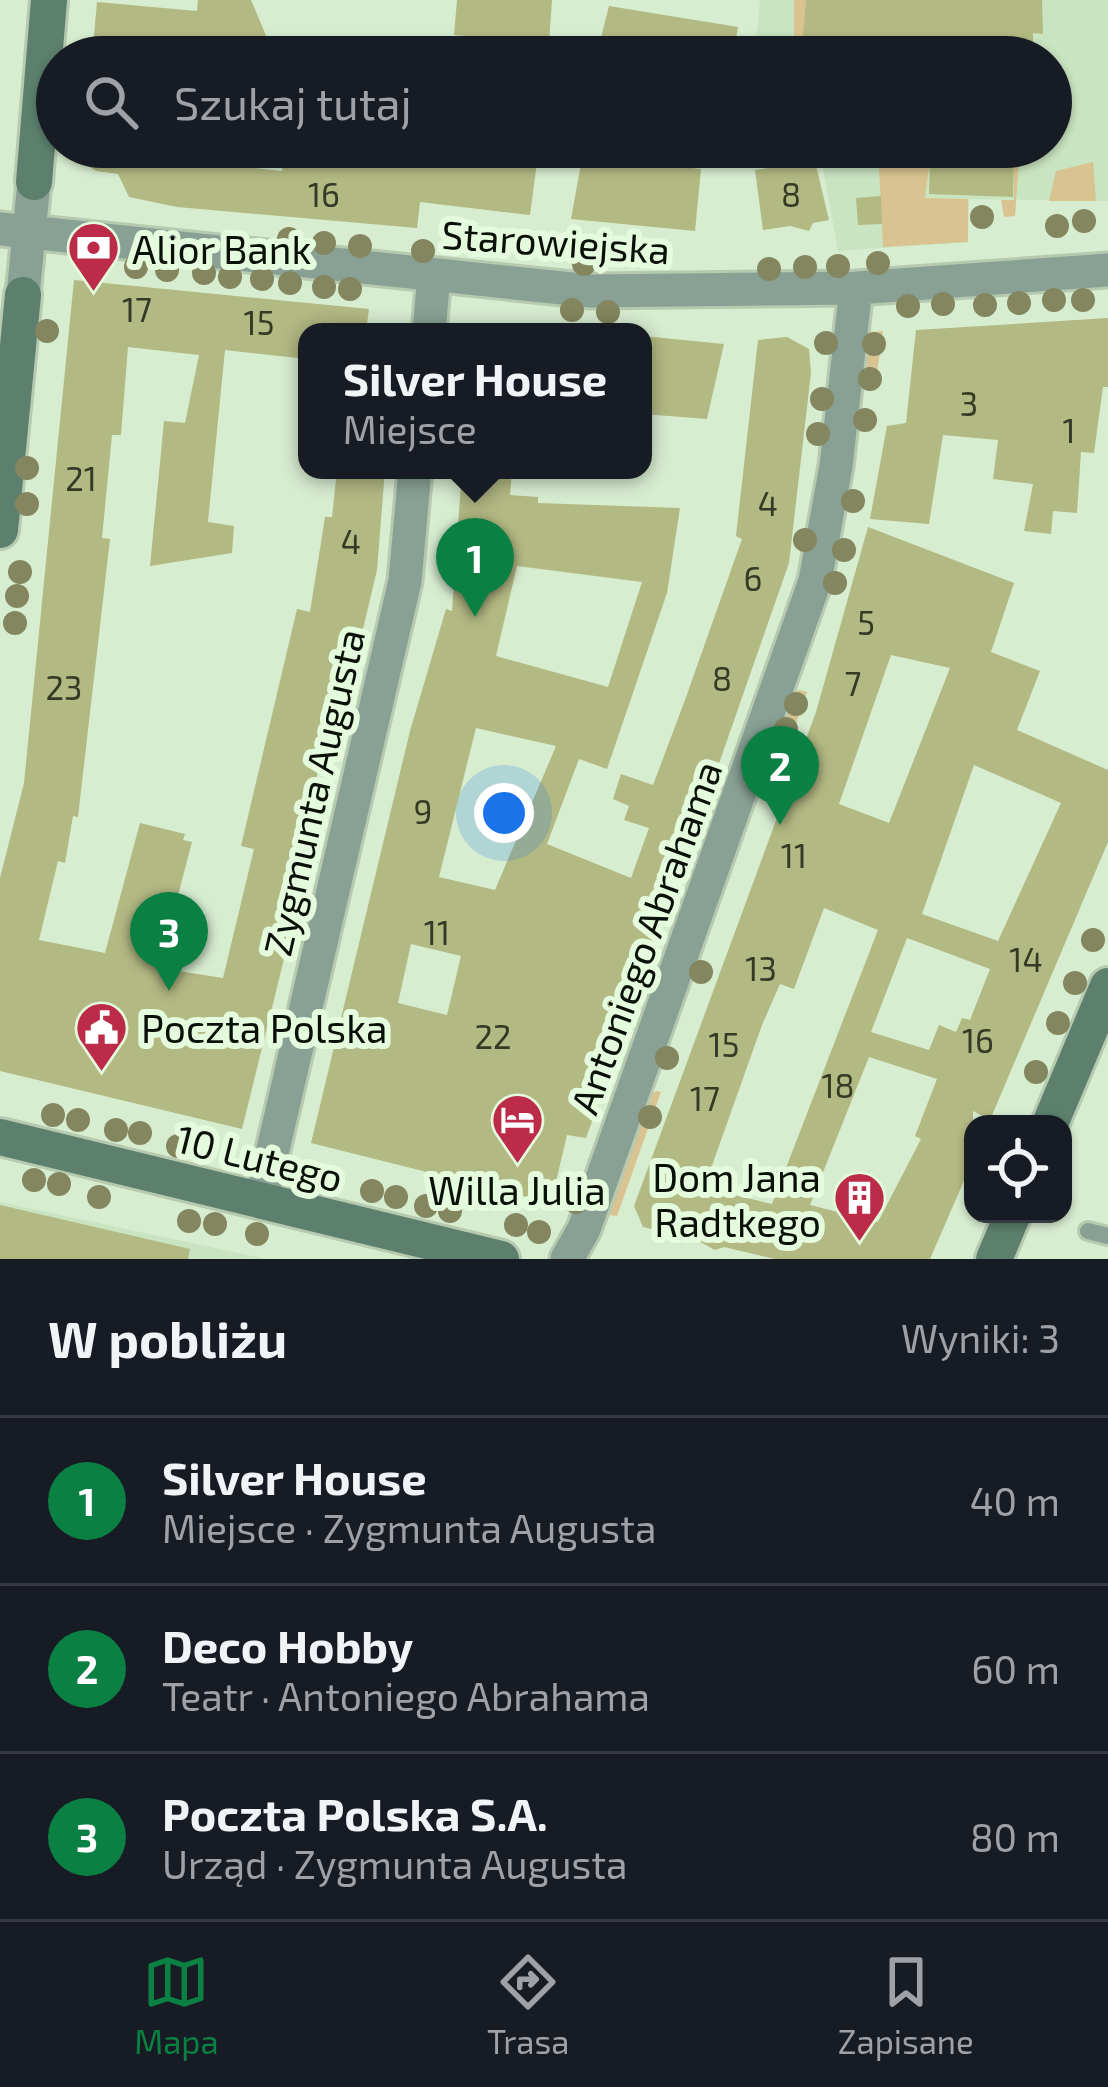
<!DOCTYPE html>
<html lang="pl">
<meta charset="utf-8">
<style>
:root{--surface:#171b24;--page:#242831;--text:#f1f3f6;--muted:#9ea1a6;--line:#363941;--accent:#0b8043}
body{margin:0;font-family:"Exo 2",sans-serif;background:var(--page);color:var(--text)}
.controls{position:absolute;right:36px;bottom:36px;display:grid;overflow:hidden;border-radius:24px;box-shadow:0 3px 9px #0004}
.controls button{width:108px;height:108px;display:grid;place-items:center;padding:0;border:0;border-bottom:3px solid var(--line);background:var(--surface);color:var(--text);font:60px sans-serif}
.you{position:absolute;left:504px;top:813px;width:42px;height:42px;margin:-30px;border:9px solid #fff;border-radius:50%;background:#1a73e8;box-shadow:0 0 0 18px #1a73e833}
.badge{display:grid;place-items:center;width:78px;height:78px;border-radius:50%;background:var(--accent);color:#fff;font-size:39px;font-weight:700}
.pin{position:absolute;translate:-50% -99px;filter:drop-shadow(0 3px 6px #0008)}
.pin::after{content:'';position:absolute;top:63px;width:42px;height:36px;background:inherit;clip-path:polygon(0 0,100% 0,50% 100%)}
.popup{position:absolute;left:298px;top:323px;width:354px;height:156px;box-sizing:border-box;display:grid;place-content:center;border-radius:24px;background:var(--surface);filter:drop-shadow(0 3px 9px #0005);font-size:39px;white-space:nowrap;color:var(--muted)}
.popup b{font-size:45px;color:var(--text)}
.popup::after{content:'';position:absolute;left:50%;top:100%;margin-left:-24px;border:24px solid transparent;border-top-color:var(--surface)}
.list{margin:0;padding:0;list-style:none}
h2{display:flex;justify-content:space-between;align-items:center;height:156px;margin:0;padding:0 48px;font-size:51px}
h2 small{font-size:39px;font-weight:400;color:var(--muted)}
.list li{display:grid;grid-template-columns:78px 1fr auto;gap:36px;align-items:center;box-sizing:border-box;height:168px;padding:0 48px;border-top:3px solid var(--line)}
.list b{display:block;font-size:45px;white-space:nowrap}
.list p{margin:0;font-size:39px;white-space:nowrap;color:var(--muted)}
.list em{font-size:39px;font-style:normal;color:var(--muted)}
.icon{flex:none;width:66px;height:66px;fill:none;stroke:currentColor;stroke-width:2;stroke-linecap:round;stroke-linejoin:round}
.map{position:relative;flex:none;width:1108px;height:1259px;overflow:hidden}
.search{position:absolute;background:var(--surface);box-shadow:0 3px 9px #0004;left:36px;right:36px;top:36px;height:132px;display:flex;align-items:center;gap:30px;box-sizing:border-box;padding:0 42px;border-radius:66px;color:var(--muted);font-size:45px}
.sheet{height:660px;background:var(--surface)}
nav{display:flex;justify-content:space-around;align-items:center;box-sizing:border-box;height:168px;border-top:3px solid var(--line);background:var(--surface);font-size:33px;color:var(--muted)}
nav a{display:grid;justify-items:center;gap:6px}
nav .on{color:var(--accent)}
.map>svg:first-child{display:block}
.built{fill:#c9e4c0}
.green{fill:#d9c491}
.building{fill:#b3b983;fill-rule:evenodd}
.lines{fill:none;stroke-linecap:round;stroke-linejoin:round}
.lane-casing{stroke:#b6cab0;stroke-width:22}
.street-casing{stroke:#b6cab0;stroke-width:39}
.secondary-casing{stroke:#b6cab0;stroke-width:42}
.lane{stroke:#89a194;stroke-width:16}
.street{stroke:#89a194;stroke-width:33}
.secondary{stroke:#5c806d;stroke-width:36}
.tree{fill:#848660}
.labels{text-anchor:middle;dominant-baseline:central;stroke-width:12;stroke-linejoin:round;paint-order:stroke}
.number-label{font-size:33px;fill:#343a26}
.street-label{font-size:39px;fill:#091007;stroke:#e5fbdd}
.poi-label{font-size:39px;fill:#091007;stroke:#e5fbdd;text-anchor:start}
</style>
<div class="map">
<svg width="1108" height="1259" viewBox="0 0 1108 1259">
<rect width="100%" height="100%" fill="#d7edd0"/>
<!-- built -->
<path class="built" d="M 760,0 L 1108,0 L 1108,201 L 969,199 L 968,242 L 838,251 L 819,147 L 1051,147 L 1051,57 L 754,57 Z
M 0,1202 L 267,1259 L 0,1259 Z"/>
<!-- green -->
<path class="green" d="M 794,0 L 806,0 L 808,44 L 852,52 L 851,57 L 794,57 Z
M 878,147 L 932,147 L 925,198 L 968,199 L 968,242 L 883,247 Z
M 995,147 L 1020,148 L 1015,216 L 1004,217 L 1001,200 L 1014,200 L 1014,163 L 995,162 Z
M 1093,162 L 1096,201 L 1049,201 L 1056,171 Z
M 883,331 L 875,388 L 862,386 L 863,373 L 854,353 L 869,332 Z
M 799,690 L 807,692 L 788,746 L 775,737 L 783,700 Z
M 783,758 L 769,803 L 762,800 L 754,782 L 765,761 Z
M 656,1091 L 661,1092 L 617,1216 L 595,1214 L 637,1101 Z"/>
<!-- building -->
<path class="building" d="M 198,0 L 251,0 L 270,45 L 244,57 L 92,57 L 97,2 L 197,11 Z
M 457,0 L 552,0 L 549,43 L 454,35 Z
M 806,0 L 1042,0 L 1043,34 L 1033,33 L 1033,57 L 904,57 L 816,49 L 803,35 Z
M 609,6 L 738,27 L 733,57 L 596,57 Z
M 59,147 L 125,147 L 125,154 L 182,161 L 183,147 L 236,147 L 245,167 L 282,171 L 283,164 L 308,166 L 309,155 L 343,159 L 345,147 L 539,147 L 530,215 L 420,202 L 417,228 L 177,207 L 129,197 L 118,174 L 96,171 Z
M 584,147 L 612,150 L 611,161 L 655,165 L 658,153 L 683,157 L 682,167 L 701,169 L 695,231 L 571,219 Z
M 930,160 L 1014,163 L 1013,197 L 929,194 Z
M 815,161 L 829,220 L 813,223 L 809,231 L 790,226 L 763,230 L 755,170 Z
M 881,196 L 882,224 L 858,225 L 856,198 Z
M 74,280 L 369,309 L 366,332 L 307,332 L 307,359 L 225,350 L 208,522 L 234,526 L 232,553 L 150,566 L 164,421 L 185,423 L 199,355 L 128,347 L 121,435 L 112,435 L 102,538 L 110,539 L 78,817 L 73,816 L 65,863 L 58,861 L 39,940 L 105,953 L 140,823 L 185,834 L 183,840 L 192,842 L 159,968 L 223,978 L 254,849 L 241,846 L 297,609 L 310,612 L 325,517 L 332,517 L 337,470 L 385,470 L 377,570 L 362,633 L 351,631 L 299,852 L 310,854 L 242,1129 L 0,1071 L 0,878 L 24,783 Z
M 1108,318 L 1108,387 L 1103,387 L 1094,453 L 1081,452 L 1077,513 L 1053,511 L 1051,534 L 1024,531 L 1033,484 L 993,479 L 998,440 L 943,435 L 929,524 L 870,519 L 887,426 L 906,423 L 916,330 Z
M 643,336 L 724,344 L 707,419 L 643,414 Z
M 787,337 L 809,349 L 811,373 L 789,563 L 664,921 L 649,932 L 656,945 L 586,1138 L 567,1135 L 551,1203 L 311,1143 L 410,731 L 446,609 L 452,611 L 462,470 L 512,470 L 510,495 L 538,497 L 538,503 L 680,508 L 667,593 L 607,769 L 579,759 L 547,844 L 631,878 L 649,828 L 624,820 L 629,806 L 613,799 L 621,774 L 653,785 L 685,700 L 742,539 L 736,536 L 758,340 ZM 517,566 L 642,582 L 608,687 L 496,656 ZM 476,728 L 556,746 L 495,890 L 439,877 ZM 411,944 L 461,956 L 447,1015 L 398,1003 Z
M 868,527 L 1014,583 L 991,652 L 1040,671 L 1017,730 L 1108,770 L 1108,842 L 990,1120 L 973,1111 L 973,1160 L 930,1259 L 775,1259 L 724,1247 L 715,1250 L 695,1239 L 643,1227 L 634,1206 L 816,712 ZM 891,655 L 950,668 L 889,823 L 839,804 ZM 974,765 L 1061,803 L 998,941 L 922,914 ZM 824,908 L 878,930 L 772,1204 L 704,1188 L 762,1025 L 780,984 L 794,989 ZM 907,938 L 990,969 L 970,1020 L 962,1018 L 956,1032 L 939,1025 L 929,1050 L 871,1032 ZM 869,1057 L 937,1079 L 915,1136 L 921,1139 L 878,1222 L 810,1205 Z
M 0,1205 L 190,1249 L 188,1259 L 0,1259 Z"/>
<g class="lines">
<defs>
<path id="lane" d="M 1088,1231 L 1108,1236"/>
<path id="street" d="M 0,229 L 591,291 L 856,288 L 1108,270
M 23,295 L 34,182
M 429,332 L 434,275
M 261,1201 L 405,581 L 415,470
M 567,1259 L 584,1229 L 815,581 L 836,466 L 856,288"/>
<path id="secondary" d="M 34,182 L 49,0
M 0,530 L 23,295
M 1050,1124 L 1108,986
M 0,1137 L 501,1259
M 994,1259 L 1013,1214"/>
</defs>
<!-- lane casing -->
<use href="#lane" class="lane-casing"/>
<!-- street casing -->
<use href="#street" class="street-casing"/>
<!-- secondary casing -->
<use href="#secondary" class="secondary-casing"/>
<!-- lane -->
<use href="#lane" class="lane"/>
<!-- street -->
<use href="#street" class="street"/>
<!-- secondary -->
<use href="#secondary" class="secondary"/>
</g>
<!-- trees -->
<g class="tree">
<circle cx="982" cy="217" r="12"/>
<circle cx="1084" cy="221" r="12"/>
<circle cx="1057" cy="226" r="12"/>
<circle cx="289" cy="239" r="12"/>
<circle cx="324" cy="243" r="12"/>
<circle cx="360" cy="246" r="12"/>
<circle cx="423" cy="251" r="12"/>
<circle cx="878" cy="263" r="12"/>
<circle cx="584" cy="264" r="12"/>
<circle cx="838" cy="266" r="12"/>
<circle cx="136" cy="267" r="12"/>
<circle cx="805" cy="267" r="12"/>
<circle cx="769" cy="269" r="12"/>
<circle cx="167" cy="270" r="12"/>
<circle cx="204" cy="273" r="12"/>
<circle cx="230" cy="277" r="12"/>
<circle cx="262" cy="279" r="12"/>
<circle cx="290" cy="283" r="12"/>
<circle cx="324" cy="287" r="12"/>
<circle cx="350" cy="289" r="12"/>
<circle cx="1054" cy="300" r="12"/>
<circle cx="1083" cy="300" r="12"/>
<circle cx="1019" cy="303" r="12"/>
<circle cx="943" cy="304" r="12"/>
<circle cx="985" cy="305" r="12"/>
<circle cx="908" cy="306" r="12"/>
<circle cx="572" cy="310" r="12"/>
<circle cx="608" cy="312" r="12"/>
<circle cx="47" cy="331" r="12"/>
<circle cx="826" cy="343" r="12"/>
<circle cx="874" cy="344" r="12"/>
<circle cx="870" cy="379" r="12"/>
<circle cx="822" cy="399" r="12"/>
<circle cx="865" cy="420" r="12"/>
<circle cx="818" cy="434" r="12"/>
<circle cx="27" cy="468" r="12"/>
<circle cx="853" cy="501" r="12"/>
<circle cx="27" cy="504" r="12"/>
<circle cx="805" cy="540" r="12"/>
<circle cx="844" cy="550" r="12"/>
<circle cx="20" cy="572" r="12"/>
<circle cx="835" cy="583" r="12"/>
<circle cx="17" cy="596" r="12"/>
<circle cx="15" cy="623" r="12"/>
<circle cx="796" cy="704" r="12"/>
<circle cx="786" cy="729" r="12"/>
<circle cx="775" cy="766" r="12"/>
<circle cx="1093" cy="940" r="12"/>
<circle cx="701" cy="972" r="12"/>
<circle cx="1075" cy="983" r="12"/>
<circle cx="1058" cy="1023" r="12"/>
<circle cx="667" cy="1058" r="12"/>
<circle cx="1036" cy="1072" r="12"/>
<circle cx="53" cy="1115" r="12"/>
<circle cx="650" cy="1117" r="12"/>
<circle cx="78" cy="1120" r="12"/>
<circle cx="116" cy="1130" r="12"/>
<circle cx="140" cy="1133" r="12"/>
<circle cx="178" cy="1146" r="12"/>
<circle cx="203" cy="1151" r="12"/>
<circle cx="316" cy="1178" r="12"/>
<circle cx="34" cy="1180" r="12"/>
<circle cx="59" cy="1184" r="12"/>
<circle cx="372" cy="1191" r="12"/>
<circle cx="99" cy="1197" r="12"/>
<circle cx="396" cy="1197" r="12"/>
<circle cx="576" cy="1202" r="12"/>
<circle cx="426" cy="1206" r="12"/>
<circle cx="450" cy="1211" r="12"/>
<circle cx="189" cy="1221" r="12"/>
<circle cx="215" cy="1224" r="12"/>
<circle cx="516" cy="1225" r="12"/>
<circle cx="539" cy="1232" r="12"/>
<circle cx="257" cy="1234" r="12"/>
</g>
<!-- icons -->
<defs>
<symbol id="bank-pin" viewBox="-11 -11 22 30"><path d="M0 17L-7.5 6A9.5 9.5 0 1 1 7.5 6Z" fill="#bc2b48" stroke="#e5fbdd"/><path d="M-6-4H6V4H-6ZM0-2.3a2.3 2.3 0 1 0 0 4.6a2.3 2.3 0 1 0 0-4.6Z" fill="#fff"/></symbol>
<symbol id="civic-pin" viewBox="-11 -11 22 30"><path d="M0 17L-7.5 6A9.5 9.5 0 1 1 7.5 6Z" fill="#bc2b48" stroke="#e5fbdd"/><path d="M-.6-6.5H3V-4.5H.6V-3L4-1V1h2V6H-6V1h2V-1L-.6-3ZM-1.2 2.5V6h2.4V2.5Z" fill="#fff"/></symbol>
<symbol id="hotel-pin" viewBox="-11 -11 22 30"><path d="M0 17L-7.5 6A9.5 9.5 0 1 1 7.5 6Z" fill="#bc2b48" stroke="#e5fbdd"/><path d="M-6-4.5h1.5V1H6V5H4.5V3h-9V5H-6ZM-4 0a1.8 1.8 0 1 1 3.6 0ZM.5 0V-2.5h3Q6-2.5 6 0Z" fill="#fff"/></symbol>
<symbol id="building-pin" viewBox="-11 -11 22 30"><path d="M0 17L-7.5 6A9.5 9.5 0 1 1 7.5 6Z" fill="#bc2b48" stroke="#e5fbdd"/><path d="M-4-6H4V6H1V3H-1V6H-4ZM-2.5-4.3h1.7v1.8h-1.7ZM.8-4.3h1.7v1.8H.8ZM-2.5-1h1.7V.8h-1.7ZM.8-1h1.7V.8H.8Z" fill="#fff"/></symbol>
</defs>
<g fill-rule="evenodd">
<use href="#bank-pin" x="64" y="218" width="59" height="81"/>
<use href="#civic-pin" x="72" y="998" width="59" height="81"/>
<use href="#hotel-pin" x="488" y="1090" width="59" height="81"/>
<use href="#building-pin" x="830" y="1168" width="59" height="81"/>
</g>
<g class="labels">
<!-- number labels -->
<g class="number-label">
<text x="324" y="194">16</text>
<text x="791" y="194">8</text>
<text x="137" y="309">17</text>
<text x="259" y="322">15</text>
<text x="969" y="403">3</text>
<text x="1069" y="430">1</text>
<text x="81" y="478">21</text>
<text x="768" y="503">4</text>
<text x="351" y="541">4</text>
<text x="753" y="578">6</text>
<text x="866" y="622">5</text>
<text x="722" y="678">8</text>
<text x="853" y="683">7</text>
<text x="64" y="687">23</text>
<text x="423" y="811">9</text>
<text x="794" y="855">11</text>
<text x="437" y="932">11</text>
<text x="1026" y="959">14</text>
<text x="761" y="968">13</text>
<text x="493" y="1036">22</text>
<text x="978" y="1040">16</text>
<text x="724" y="1044">15</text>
<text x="838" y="1085">18</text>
<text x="705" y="1098">17</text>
</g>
<!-- street labels -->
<g class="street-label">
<text transform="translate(556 241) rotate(4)">Starowiejska</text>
<text transform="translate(313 792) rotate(-77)">Zygmunta Augusta</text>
<text transform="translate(645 937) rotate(-70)">Antoniego Abrahama</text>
<text transform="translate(260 1157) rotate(14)">10 Lutego</text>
</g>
<!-- poi labels -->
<g class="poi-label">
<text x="132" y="248">Alior Bank</text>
<text x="141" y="1027">Poczta Polska</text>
<text x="821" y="1176" text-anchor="end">Dom Jana<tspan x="821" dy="45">Radtkego</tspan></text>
<text x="517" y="1189" text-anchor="middle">Willa Julia</text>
</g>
</g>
</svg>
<div class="controls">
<button><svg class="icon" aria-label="locate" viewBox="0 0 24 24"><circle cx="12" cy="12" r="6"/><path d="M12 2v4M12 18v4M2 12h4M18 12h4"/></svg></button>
</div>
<div class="you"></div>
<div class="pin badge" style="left:475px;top:617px">1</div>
<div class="popup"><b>Silver House</b>Miejsce</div>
<div class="pin badge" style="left:780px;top:825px">2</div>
<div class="pin badge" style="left:169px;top:991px">3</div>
<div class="search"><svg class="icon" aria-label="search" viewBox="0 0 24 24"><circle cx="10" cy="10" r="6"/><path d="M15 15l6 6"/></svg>Szukaj tutaj</div>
</div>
<section class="sheet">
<h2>W pobliżu<small>Wyniki: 3</small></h2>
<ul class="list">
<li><span class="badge">1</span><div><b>Silver House</b><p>Miejsce · Zygmunta Augusta</p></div><em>40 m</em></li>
<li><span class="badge">2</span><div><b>Deco Hobby</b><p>Teatr · Antoniego Abrahama</p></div><em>60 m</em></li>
<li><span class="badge">3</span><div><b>Poczta Polska S.A.</b><p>Urząd · Zygmunta Augusta</p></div><em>80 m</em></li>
</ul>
</section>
<nav>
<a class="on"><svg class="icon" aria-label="map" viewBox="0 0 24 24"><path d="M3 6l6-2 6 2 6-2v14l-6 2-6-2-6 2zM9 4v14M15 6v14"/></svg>Mapa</a>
<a><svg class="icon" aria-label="directions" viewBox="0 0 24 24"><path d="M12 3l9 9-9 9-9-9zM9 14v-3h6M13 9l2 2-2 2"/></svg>Trasa</a>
<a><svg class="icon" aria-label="saved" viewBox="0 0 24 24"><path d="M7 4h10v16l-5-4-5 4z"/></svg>Zapisane</a>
</nav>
